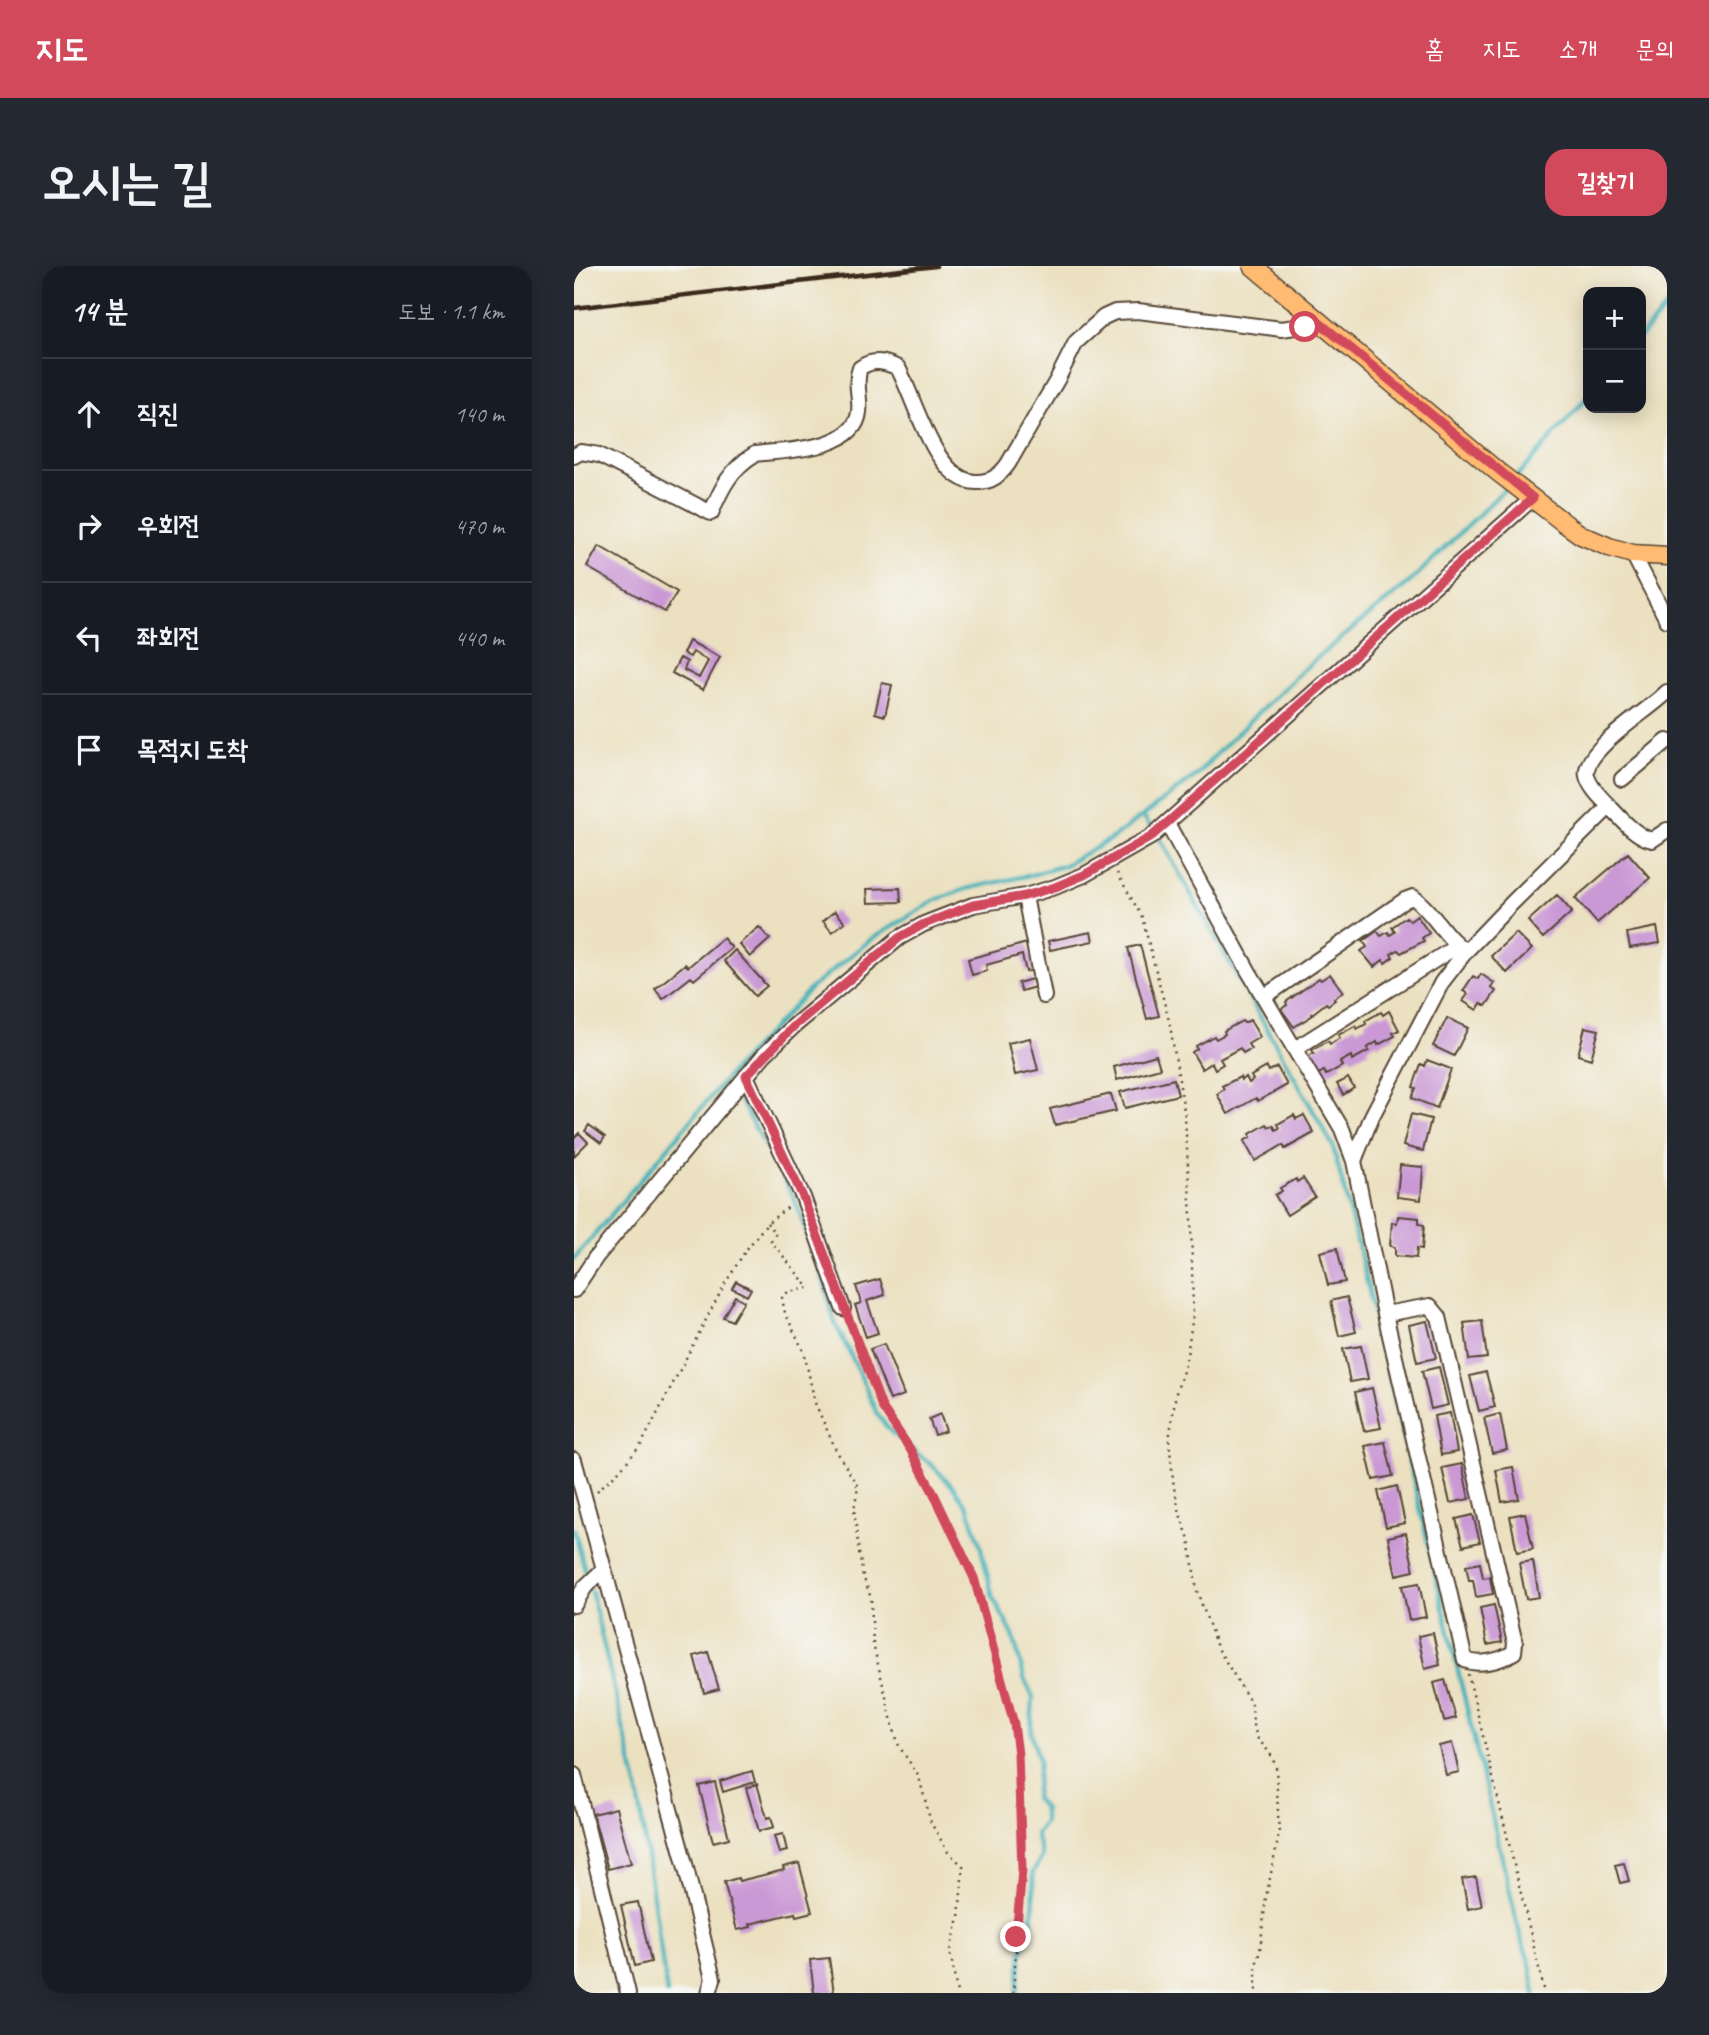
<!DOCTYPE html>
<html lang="ko">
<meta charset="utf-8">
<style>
:root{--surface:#171b24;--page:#242831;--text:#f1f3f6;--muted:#9ea1a6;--line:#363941;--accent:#d1495b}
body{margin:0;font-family:Caveat,"Poor Story",sans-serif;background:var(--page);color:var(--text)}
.controls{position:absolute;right:21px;top:21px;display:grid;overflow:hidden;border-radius:14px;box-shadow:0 4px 18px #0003}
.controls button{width:63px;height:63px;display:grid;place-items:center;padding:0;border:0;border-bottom:2px solid var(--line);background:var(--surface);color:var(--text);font:35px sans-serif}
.stop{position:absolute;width:21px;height:21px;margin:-16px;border:5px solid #d1495b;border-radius:50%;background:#fff}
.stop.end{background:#d1495b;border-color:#fff;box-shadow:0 2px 7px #0008}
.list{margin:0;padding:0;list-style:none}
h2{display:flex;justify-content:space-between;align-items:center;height:91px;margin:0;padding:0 28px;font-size:30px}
h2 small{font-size:23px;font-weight:400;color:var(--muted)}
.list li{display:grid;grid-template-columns:46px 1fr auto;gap:21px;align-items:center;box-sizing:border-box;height:112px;padding:0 28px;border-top:2px solid var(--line)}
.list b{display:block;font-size:26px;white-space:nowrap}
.list em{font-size:23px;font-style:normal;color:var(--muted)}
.icon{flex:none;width:38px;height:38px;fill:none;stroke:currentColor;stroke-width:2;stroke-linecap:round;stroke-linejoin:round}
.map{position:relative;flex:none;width:1093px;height:1727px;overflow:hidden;border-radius:21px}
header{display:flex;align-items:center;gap:42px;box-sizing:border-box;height:98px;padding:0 35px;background:var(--accent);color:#fff}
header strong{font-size:33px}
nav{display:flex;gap:38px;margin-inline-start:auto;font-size:24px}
.intro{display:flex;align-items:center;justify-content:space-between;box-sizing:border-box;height:168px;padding:0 42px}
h1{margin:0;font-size:49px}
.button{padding:18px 32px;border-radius:21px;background:var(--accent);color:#fff;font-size:24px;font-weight:700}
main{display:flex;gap:42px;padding:0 42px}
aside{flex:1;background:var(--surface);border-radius:21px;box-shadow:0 4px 18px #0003}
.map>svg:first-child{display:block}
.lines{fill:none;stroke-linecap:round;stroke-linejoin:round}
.stream{stroke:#3fb0b7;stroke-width:4.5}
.building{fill:#ca99d5}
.minor-casing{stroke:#554536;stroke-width:18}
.major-casing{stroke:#554536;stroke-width:21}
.path{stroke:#554536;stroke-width:2.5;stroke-dasharray:2 5;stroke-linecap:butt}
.minor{stroke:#fff;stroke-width:14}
.major{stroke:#ffbb71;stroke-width:18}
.rail{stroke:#3b2a1e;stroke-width:4.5}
.route{stroke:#d1495b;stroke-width:9}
</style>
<header>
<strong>지도</strong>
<nav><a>홈</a><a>지도</a><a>소개</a><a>문의</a></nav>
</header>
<div class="intro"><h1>오시는 길</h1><a class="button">길찾기</a></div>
<main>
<aside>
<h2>14 분<small>도보 · 1.1 km</small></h2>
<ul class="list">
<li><svg class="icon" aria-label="ahead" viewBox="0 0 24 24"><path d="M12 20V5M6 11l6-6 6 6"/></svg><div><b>직진</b></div><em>140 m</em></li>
<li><svg class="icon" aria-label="right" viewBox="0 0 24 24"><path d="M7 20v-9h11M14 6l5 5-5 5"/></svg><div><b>우회전</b></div><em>470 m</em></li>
<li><svg class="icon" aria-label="left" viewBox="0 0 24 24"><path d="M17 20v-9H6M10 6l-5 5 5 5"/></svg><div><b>좌회전</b></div><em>440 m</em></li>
<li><svg class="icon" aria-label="arrive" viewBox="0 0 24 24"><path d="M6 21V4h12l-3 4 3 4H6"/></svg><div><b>목적지 도착</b></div></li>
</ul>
</aside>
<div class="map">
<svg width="1093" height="1727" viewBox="0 0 1093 1727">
<rect width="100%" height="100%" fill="#f6f6f2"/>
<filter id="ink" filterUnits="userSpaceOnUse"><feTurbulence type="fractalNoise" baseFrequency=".0143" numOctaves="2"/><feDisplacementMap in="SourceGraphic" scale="14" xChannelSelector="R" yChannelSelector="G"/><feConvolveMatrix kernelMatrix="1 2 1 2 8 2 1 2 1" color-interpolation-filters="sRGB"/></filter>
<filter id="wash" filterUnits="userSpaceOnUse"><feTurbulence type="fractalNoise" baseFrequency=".00686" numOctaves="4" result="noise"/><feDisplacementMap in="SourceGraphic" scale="28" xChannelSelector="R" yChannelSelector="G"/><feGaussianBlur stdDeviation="1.57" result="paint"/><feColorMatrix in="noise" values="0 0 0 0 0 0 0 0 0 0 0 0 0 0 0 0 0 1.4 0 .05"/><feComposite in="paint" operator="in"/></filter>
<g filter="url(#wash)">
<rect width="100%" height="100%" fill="#ebe0c0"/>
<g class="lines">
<!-- stream -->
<path class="stream" d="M 1092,0 L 1093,5
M 1067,70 L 1093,40
M 941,213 L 1014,130
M 569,550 L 577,561
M 586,573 L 759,880 L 787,991 L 947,1673 L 956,1698 L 961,1727
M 165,833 L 220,932 L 246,1004 L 261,1057 L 285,1106 L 303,1148 L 316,1165 L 360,1201 L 380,1222 L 394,1242 L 405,1274 L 419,1332 L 439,1369 L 450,1412 L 459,1431 L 457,1465 L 465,1495 L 461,1532 L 470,1543 L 470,1556 L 462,1568 L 468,1591 L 459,1606 L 460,1634 L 458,1655 L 447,1691 L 443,1727
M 0,993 L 161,802 L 237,722 L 296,674 L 362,634 L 392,623 L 461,608 L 491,599 L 540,571 L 623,509 L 645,485 L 732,401 L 838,314 L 935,219
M 0,1263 L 13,1312
M 17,1325 L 63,1520 L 93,1727"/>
</g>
<g id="blocks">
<!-- building -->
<path class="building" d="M 25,280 L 103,326 L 91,346 L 13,301 Z
M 115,375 L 146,391 L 129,424 L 98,407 L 106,392 L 113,396 L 110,404 L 125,412 L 134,395 L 119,386 L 116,391 L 109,387 Z
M 308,417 L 318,419 L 311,450 L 301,447 Z
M 1054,587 L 1076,612 L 1023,657 L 1001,632 Z
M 326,622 L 327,636 L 294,637 L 293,623 Z
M 983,629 L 998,646 L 969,672 L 954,655 Z
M 261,645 L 271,656 L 258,666 L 249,655 Z
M 843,650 L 855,667 L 848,672 L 850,675 L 827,687 L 824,684 L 817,688 L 819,691 L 811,697 L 809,694 L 800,701 L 787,685 L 793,681 L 789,675 L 803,665 L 807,670 L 814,666 L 816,669 L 821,666 L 818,661 L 832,651 L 836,655 Z
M 185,661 L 196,673 L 176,691 L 165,678 Z
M 1083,661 L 1086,677 L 1056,682 L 1053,667 Z
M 517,666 L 519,675 L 476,684 L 474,675 Z
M 942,667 L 958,683 L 933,707 L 917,690 Z
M 149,672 L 158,682 L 120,714 L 117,711 L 89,733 L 81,723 L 111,698 L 114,701 Z
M 453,677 L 461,703 L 452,706 L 448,689 L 412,699 L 413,705 L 398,709 L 394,693 Z
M 566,679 L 585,750 L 573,753 L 554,682 Z
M 161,684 L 193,720 L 181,730 L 150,695 Z
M 756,708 L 769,726 L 760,732 L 761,734 L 754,739 L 752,737 L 738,748 L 739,749 L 720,761 L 707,743 L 713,739 L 712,736 L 745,712 L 747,714 Z
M 907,708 L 920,717 L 917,722 L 922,725 L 912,740 L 907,737 L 903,744 L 889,735 L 894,728 L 889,725 L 899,710 L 904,713 Z
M 458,713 L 461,721 L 447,725 L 444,717 Z
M 815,745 L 825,764 L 819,767 L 821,770 L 804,779 L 803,776 L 793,782 L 795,785 L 778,794 L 777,790 L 766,796 L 768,800 L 752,809 L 750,805 L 743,809 L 733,791 L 740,787 L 738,784 L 754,775 L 756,778 L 766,772 L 764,769 L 781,760 L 783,763 L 792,758 L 791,755 L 807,746 L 809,749 Z
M 873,752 L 894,762 L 880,790 L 859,780 Z
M 676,754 L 686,771 L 674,778 L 677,783 L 669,787 L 666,782 L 646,793 L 649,798 L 641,803 L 638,797 L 628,803 L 618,786 L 623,783 L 622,780 L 640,770 L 642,773 L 651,768 L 650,765 L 668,755 L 670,757 Z
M 1011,761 L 1025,764 L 1017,793 L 1004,789 Z
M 456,772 L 464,804 L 441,809 L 434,777 Z
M 582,789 L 586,802 L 543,814 L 540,801 Z
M 853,794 L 877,803 L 863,842 L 838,832 L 842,822 L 839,821 L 847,798 L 851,800 Z
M 693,801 L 695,805 L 703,801 L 713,819 L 684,835 L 682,832 L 654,848 L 643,828 L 650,823 L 648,820 L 666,811 L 667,814 L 672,811 L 675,817 L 679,814 L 677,810 Z
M 774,812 L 780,822 L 769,829 L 763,818 Z
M 600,813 L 604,829 L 551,842 L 546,826 Z
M 537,828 L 542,845 L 481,859 L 476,843 Z
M 837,848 L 857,853 L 849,885 L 829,880 Z
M 720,849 L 722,853 L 730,849 L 740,867 L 711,883 L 709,879 L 681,895 L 670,875 L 677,871 L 676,868 L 693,858 L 695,861 L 699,859 L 702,864 L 706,862 L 704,858 Z
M 15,859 L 31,871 L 27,877 L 11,865 Z
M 5,867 L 14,876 L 0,890 L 0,872 Z
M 826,899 L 849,901 L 847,934 L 823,931 Z
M 729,912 L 741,931 L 713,949 L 701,929 L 708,925 L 706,922 L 722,913 L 723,916 Z
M 824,950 L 845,952 L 845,958 L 850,959 L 848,983 L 843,982 L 842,992 L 821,990 L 821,981 L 816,980 L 818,956 L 823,957 Z
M 763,982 L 771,1016 L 754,1019 L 746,986 Z
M 306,1013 L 311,1029 L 293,1035 L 304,1067 L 292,1071 L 281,1039 L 287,1037 L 282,1020 Z
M 162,1015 L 177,1023 L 173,1030 L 158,1022 Z
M 161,1030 L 170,1035 L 158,1055 L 149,1051 Z
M 773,1031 L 782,1066 L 765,1070 L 757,1035 Z
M 853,1055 L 862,1092 L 843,1096 L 835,1059 Z
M 908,1055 L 913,1092 L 895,1094 L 890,1057 Z
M 310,1078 L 330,1129 L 316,1134 L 296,1083 Z
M 787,1080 L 794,1113 L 776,1116 L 769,1083 Z
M 865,1101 L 874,1139 L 857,1143 L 848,1105 Z
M 912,1106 L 921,1141 L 905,1145 L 896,1110 Z
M 798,1122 L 807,1162 L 790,1165 L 781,1126 Z
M 876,1147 L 883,1186 L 867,1189 L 860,1150 Z
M 366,1148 L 372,1165 L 361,1169 L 355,1153 Z
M 926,1148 L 933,1184 L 918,1187 L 910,1152 Z
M 811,1176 L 819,1210 L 799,1214 L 791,1180 Z
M 888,1198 L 895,1233 L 876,1237 L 868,1202 Z
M 939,1201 L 945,1233 L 928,1236 L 922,1204 Z
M 823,1220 L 831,1257 L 812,1261 L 804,1225 Z
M 951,1247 L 959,1283 L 943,1286 L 936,1250 Z
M 899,1249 L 906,1276 L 889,1280 L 882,1253 Z
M 832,1267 L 840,1305 L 822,1309 L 814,1271 Z
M 959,1295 L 965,1331 L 952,1333 L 945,1297 Z
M 906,1297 L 909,1312 L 916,1311 L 919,1328 L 902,1331 L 899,1314 L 895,1314 L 892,1300 Z
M 845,1317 L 852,1351 L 835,1354 L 828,1320 Z
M 920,1339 L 928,1376 L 913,1379 L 906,1342 Z
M 859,1367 L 866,1399 L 851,1403 L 844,1370 Z
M 134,1386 L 145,1423 L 130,1427 L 120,1390 Z
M 871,1414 L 882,1452 L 870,1455 L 860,1417 Z
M 878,1477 L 885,1506 L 872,1509 L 865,1480 Z
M 178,1505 L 181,1516 L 149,1526 L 146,1515 Z
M 141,1516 L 155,1572 L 139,1576 L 125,1520 Z
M 183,1518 L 193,1552 L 197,1551 L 200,1561 L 185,1565 L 172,1522 Z
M 42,1542 L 57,1597 L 34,1603 L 19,1548 Z
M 209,1568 L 213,1585 L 205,1587 L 200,1570 Z
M 225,1597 L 238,1646 L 222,1650 L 221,1647 L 176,1658 L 177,1661 L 163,1664 L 150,1616 L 164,1612 L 165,1615 L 210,1604 L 209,1601 Z
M 1050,1597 L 1055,1615 L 1046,1617 L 1041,1599 Z
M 902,1611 L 908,1640 L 894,1643 L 888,1613 Z
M 64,1636 L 77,1696 L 61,1700 L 47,1639 Z
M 255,1692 L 260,1727 L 240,1727 L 236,1694 Z"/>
</g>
</g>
<g filter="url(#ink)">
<use href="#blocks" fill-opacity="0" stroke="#554536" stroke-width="2"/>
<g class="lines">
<defs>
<path id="minor" d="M 0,190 L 7,186 L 25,189 L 137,247 C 147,223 157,202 181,188 C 210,184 281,185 285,146 C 287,131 280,117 286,102 C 298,93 310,95 324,102 C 341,132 361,217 403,216 C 418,216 426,209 434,198 L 483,114 L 502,76 L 530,51 L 541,46 L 564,45 L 708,63 L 746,57
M 1059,288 L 1093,354
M 1093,426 C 1076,444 1007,485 1013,510 C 1016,522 1028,533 1036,541 C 1047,553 1063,571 1078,574 L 1093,564
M 1048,513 L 1093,475
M 593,557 L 675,706 L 768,863 L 780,895 L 811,1048 L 891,1394 C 905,1400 927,1395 940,1386 L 941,1377 L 865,1051 L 856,1040 L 811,1048
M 451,630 L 470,730
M 690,731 L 831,634 L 839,631 C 860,646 870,672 892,685
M 721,783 L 883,680
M 172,810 L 229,931 L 269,1042
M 780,895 L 798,850 L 868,716 L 892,685 L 938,637 L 1035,541
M 0,1024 L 22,991 L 190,789 L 220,760 L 325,672 L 350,658 L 399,639 L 451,630 L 481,621 L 510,609 L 577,571 L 959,232
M 0,1194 L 111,1598 L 139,1713 L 135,1727
M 0,1339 L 11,1321 L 30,1303
M 0,1509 L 54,1727"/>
<path id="major" d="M 679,0 L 924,206 L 993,259 L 1007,269 L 1035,281 L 1059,288 L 1093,290"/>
</defs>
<!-- minor casing -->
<use href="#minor" class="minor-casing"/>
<!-- major casing -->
<use href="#major" class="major-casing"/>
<!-- path -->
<path class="path" d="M 543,607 L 568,651 L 596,759 L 611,851 L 617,950 L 619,1049 L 612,1096 L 602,1127 L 595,1174 L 600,1222 L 607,1251 L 615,1273 L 623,1325 L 643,1381 L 678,1439 L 679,1459 L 684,1473 L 696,1487 L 702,1501 L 705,1569 L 692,1631 L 686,1685 L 682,1699 L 682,1727
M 193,957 L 202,967 L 197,975 L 235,1022 L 214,1026 L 208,1032 L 211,1047 L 230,1086 L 241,1137 L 262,1184 L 284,1221 L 280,1244 L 285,1286 L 289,1310 L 297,1332 L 299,1378 L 320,1464 L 325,1480 L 345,1511 L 357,1557 L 374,1586 L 389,1600 L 385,1652 L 376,1684 L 383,1727
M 274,1055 L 308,1141 L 336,1183 L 400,1312 L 440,1458 L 444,1488 L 448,1604 L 439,1727
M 23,1225 L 45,1205 L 67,1179 L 150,1019 L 172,984 L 193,957 L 217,939
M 894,1408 L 971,1727"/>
<!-- minor -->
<use href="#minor" class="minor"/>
<!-- major -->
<use href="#major" class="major"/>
<!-- rail -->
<path class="rail" d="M 0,42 L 362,0"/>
</g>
</g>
<g class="lines" filter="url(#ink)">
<!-- route -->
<path class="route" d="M 442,1671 L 448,1604 L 444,1488 L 440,1458 L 400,1312 L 360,1228 L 336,1183 L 308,1141 L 229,931 L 172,810 L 220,760 L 325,672 L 350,658 L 399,639 L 451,630 L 481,621 L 510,609 L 577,571 L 959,232 L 746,57 L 731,61"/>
</g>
</svg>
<div class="controls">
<button>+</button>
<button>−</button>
</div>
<div class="stop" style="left:731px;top:61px"></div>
<div class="stop end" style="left:442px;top:1671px"></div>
</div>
</main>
